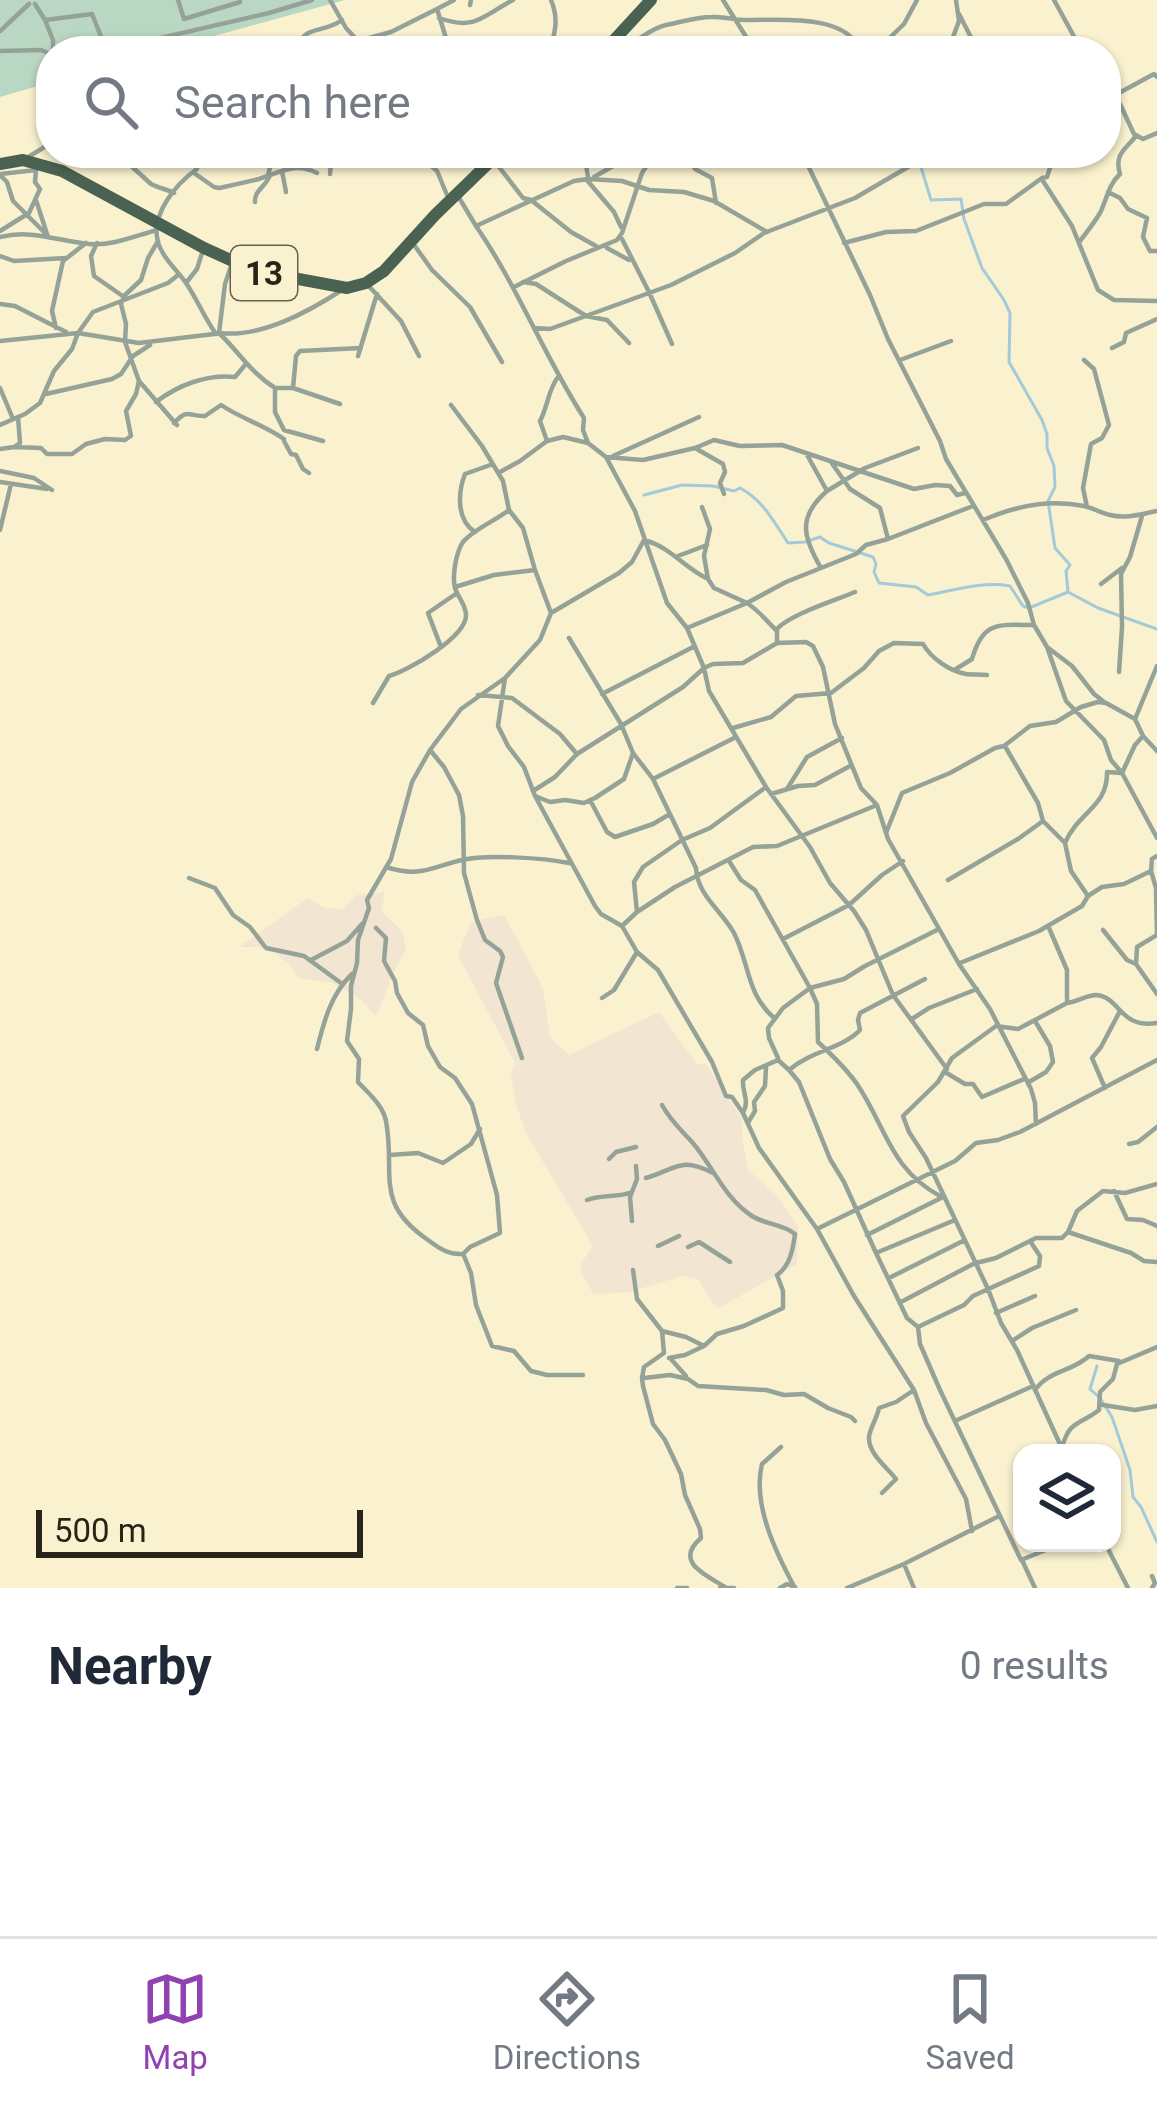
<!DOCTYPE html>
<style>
:root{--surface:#fff;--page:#f2f2f3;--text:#1f2937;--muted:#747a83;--line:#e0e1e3;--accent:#9042b3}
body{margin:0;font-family:Roboto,sans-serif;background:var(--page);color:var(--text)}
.controls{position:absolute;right:36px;bottom:36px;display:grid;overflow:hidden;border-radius:24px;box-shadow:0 3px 9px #0004}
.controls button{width:108px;height:108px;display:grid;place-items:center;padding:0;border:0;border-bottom:3px solid var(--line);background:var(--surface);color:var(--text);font:60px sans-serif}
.scale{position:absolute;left:36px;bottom:30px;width:327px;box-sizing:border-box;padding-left:12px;border:6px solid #282418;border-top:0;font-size:33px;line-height:42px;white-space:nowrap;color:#282418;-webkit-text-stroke:9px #faf1cf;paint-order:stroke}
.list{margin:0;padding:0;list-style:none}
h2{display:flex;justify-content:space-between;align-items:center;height:156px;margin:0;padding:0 48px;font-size:51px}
h2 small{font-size:39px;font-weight:400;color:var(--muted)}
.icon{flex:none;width:66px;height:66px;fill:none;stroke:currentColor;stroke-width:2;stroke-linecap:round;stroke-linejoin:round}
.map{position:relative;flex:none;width:1157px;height:1588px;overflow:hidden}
.search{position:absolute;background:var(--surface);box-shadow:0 3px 9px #0004;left:36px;right:36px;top:36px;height:132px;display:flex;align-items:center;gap:30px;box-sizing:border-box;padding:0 42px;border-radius:48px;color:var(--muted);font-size:45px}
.sheet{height:348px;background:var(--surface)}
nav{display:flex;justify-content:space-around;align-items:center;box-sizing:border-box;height:168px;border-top:3px solid var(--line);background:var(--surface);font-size:33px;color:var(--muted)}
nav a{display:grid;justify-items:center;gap:6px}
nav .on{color:var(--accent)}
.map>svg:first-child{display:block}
.industrial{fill:#f2e5d1}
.green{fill:#b9d7c2}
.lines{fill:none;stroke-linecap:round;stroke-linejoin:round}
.stream{stroke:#a2cad9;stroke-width:3}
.street{stroke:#95a298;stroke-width:4.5}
.primary{stroke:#496251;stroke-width:12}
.labels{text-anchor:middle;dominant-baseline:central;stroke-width:12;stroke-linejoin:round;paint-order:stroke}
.shield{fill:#faf1cf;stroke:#67624f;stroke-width:3}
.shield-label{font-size:33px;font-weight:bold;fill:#282418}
</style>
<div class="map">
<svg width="1157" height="1588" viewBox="0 0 1157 1588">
<rect width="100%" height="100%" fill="#faf1cf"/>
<!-- industrial -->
<path class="industrial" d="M 385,892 L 381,911 L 402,931 L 406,949 L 393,974 L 376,1017 L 361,999 L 332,983 L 299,978 L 288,963 L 275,953 L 258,947 L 239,947 L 308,898 L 325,908 L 342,909 L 357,895 Z
M 504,915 L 543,988 L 550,1038 L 569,1055 L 659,1012 L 697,1065 L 705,1063 L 742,1118 L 742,1136 L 748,1170 L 778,1197 L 798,1227 L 797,1264 L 719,1308 L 712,1302 L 698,1279 L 683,1276 L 629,1292 L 594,1294 L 584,1279 L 580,1265 L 593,1246 L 526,1133 L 516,1104 L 511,1073 L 515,1063 L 458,955 L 471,922 Z"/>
<!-- green -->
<path class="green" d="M 0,0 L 345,0 L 159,51 L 51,51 L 51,82 L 0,97 Z"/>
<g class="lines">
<!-- stream -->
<path class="stream" d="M 922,153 L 921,167 L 931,200 L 961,199 L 964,219 L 982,268 L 1004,300 L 1010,313 L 1009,362 L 1042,420 L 1047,434 L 1047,448 L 1054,466 L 1055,487 L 1048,501 L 1055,548 L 1070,565 L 1066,571 L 1068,592 L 1098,608 L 1157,629
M 644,495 L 682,485 L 713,486 L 734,491 L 740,488 C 763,500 774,522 788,543 L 805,542 L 820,537 L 829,543 L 873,557 L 876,564 L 874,572 L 879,583 L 916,587 L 928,595 C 956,590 981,581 1010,586 L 1023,606 L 1029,608 L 1068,592
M 1097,1366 L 1090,1389 L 1100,1398 L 1112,1417 L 1130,1470 L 1133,1497 L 1141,1507 L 1157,1542"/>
<!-- street -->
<path class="street" d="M 178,0 L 184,19 L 240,2
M 330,0 L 346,28 L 358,41 L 391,32 L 437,9
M 723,0 L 755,51
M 1054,0 L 1082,51
M 35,4 L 45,20
M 470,5 L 471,0
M 959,14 L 978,51
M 439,18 C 476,31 482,16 513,0
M 0,31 L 29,4
M 76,39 L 101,41
M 358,41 L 372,51
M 615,47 C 636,46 647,29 666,25 C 681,22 697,17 712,17 C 725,16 737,21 750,20 C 781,20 848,14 860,51
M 949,48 L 959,21 L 956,0
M 0,51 L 41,50 L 51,54
M 53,51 L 53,40 L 45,20 L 92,14 L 106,49
M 104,51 L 269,13 L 312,0
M 298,51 L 299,42 C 311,25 324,33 342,20
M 450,51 L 437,9 L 454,0
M 550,51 C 555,32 559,19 551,0
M 876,51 L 904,24 L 917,0
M 907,51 L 921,47 L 934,39 L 953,51
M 44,78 L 51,92
M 1106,85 L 1120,104 L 1134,134 L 1143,139 L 1157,133
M 1106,100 L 1154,74 L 1157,77
M 131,153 L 129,164 C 130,165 150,183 151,184 C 159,188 166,189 174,193
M 189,153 L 197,169 C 177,183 150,214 158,242 C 162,257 177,270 186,283 C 197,299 204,317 216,334 L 219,333 C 240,353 250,372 275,388 L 275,412 L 284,430 L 323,441
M 276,153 L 290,165
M 417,153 L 437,171 L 447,195
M 584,153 L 588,177
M 686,153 L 695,169 L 712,178 L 716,203
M 802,153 L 870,295 L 888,339 L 940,441 L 946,459 L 1006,559 L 1028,603 L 1034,625 L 1047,647 L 1066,701 L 1104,740 L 1111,760 L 1122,773 L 1157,838
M 1044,153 L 1050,168 L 1047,177 L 1042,178 L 1043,181 L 1072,226 L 1098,290 L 1114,300 L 1157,301
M 25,159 L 51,143
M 496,163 L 523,198 L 531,200 L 571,232 L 596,246
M 282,171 L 286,192
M 194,173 L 214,187 L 219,188 C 233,185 246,182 259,179 C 281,172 295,162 317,173
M 0,174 L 36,170
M 330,174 L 332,153
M 0,175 L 7,182 L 13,201 L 48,236
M 268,175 L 272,160 L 270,153
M 594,177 L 636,153
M 586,179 L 614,212 L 621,227
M 1108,192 L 1120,198 L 1128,209 L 1147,218 L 1143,237 L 1150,251 L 1157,251
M 458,196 L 476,226 L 574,181 L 588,179 L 622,181 L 649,190 L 684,192 L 714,201 L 767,232
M 36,200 L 47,234
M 255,202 C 254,190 267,186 270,175
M 476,226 C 518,287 544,356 584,418 L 583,430 L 588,443
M 0,231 L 29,213 L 40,189 L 35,182 L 36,170
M 0,237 C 31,229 58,241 89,244 C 112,246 135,236 157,230
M 622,239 L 649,292 L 672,344
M 1080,241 C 1087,232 1094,223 1100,213 C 1107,199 1108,185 1120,174 C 1114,154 1125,150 1136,136
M 412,242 L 432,270 L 470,307 L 502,362
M 97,243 L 91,256 L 94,276 L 124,297
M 844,243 L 886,232 L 916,231 L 984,204 L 1006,204 L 1042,178
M 607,248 L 629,260
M 0,256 L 14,261 L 66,258
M 523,282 L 536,284 L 586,316 L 607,320 L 629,343
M 186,283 L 197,269 L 202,253
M 366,283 L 401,321 L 419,356
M 514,287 L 566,261 L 617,240 L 622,233 L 642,173 L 655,153
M 0,304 L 15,306 L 66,332
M 56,328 L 52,311 L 63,261 L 86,243
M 534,328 L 550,329 L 671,285 L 735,253 L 764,233 L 855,198 L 932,153
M 219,333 C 261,338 308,312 342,290
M 219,333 L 225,284 L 232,263
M 0,341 L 78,333 L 139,343 L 214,334
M 1112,348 L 1124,342 L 1126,333 L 1157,319
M 358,356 L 377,294
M 900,360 L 951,341
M 1084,360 L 1094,369 L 1109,425 L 1102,438 L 1091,444 L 1083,488 L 1087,507
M 139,381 L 177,425
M 0,388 L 13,419
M 277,388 L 293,388 L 340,404
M 293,388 L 296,356 L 300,351 L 361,348
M 46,394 L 112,379 L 121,374 L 133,356 L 150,345
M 156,402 C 178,385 207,374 235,377 L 245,365
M 451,405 L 482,446 L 503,481 L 509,510 L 523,528 L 535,570 L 551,613 L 540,640 L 505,678 L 498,726 L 508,746 L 524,767 L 535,796 L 595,906 L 601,914 L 622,926 L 637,952 L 658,970 L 712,1062 L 726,1096 L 732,1097 L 743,1113 L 759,1148 L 817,1229 L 854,1296 L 914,1390 L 926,1423 L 966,1499 L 972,1531
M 174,423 C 189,407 188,417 205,416 L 221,405 C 242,419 264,425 284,439
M 0,425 L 25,414 L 40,403 L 54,371 L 72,349 L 78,333 L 93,312 L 168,283 L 178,275
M 284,441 L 291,454 L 296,455 L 303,469 L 309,473
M 547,441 L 540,421 C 548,406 548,390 558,377
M 14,447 L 41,448 L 47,454 L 72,454 L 86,444 L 105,439 L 125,440 L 131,436 L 126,411 L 136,394 L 139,381 L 125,342 L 126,324 L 121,304 L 125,295 L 141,280 L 148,258 L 158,241
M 695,448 L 723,464 L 725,472 L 720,483 L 724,494
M 0,449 L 14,447 L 20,443 L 18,417
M 806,453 L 827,491 C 797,517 803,537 821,568
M 613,456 L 699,417
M 606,457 L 643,460 L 695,448 L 714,440 L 740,446 L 782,445 L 914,489 L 935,485 L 950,486 L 957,495 L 965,493
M 831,462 L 850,489 L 880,508 L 888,539 L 973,506
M 0,471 L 34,478 L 52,490
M 500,472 L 520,461 L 547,441 L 563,437 L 588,443 L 606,457 L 635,511 L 667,603 L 687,628 L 704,668 L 709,691 L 766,787 L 810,847 L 830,883 L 854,911 L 866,930 L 893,995 L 947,1069
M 0,482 L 47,489
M 827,491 L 865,468 L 918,448
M 702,507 L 710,529 L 704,556 L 708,579 L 714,588 L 747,603 L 786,582 L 856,554 L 866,545 L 888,539
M 983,520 C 1015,506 1048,499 1084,506 C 1093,508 1101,513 1110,515 C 1127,519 1141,514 1157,511
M 0,530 L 11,484
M 475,532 C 456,520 458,492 465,474 L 493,464
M 678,556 L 707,545
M 1101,584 L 1122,568
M 455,587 L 494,575 L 535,570
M 551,613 L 619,573 L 632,562 L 644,540 C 671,547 684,568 708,579
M 687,628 L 747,603 C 762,613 764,619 777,631
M 569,638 L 621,724 L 633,753 L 653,779 L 696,868 C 697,895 722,911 734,933 C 750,965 746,993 774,1018
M 777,643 L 806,642 L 813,646 L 823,667 L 835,724 L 861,788 L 877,805 L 888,839 L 959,964 L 990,1009 L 1031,1089 L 1035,1103 L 1036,1124
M 441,647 L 428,613 L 457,593
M 1047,647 L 1072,666 L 1094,694 L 1103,701
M 956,669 L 972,659 C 983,620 999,625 1034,625
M 1119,672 L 1122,627 L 1121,574 L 1130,557 L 1142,516
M 505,678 L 461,709 L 430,750 L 444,767 L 459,795 L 463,816 L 464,873 L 477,920 L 485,940 L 500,951 L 503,957 L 496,983 L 522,1058
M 602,694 L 695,646
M 478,695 L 512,698 L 560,734 L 576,753
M 373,703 L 389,676 C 408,671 468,636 466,614 C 465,604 458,597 455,588 C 452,576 456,552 463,542 C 474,529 495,521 509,510
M 1135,719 L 1157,666
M 733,728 L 771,717 L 796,696 L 831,693 L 864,668 L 879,651 L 894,643 L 923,644 C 931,658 949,671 966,674 C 973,675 980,674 987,675
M 1006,748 L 1038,803 L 1043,821 L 1065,843
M 653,779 L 736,737
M 787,789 L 807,757 L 842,738
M 533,791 L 555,777 L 577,754 L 683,687 L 704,668 L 713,664 L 743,663 L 777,643 L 777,629 C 791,614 834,601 855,592
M 771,794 L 798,786 L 815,785 L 850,766
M 535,796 L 550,802 L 565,800 L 584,803 L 595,798 L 624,779 L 633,753
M 590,800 L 607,832 L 615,837 L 653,824 L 670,814
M 886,833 L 902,793 L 950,773 L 995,748 L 1004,746 L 1030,726 L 1056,722 L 1081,707 L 1098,702 L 1106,703 L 1135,719 L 1143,736 L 1157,751
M 729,861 L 741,880 L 755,890 L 810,988 L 817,1004 L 818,1042 C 831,1054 847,1070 857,1084 C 886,1127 890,1169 940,1196
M 386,867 C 420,878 431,867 462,860 C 486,854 544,858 569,863
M 189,878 L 215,888 L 233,915 L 250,927 L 266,948 L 304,956 L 341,983
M 948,880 L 1018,839 L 1043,821
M 1088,896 L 1071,871 L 1065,843 C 1078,812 1108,807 1107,772 L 1122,773 L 1135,745 L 1143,736
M 637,912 L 634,882 L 643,867 L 682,840 L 710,828 L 766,787
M 622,926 L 637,912 L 675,887 L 753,847 L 777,846 L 877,805
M 376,928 L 386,938 L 384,961 L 395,981 L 397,993 L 408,1013 L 423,1025 L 428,1046 L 440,1067 L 455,1078 L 472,1104 L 497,1195 L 500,1233 L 470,1247 L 463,1254 C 449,1255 440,1249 428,1240 C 373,1202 396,1175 386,1121 C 383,1105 368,1093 358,1082 L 359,1059 L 347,1041 L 351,1009 L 351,986 L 357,963 L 358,940 L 369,908 L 367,900 L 391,859 L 412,782 L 430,750
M 1049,928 L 1067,970 L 1067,1003
M 1103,930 L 1127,960 L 1136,964
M 1157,935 L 1156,888 L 1151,871 L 1152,859 L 1157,856
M 1157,935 L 1137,947 L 1136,964 L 1157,994
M 783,939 L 849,905 L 882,875 L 903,861
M 311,960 L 347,941 L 362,924
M 960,963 L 1039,931 L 1082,906 L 1088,896 L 1102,887 L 1124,884 L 1151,871
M 602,998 L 614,990 L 637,952
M 912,1019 L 929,1008 L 977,989
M 317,1049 C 324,1021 331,994 352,974
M 778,1058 L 769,1038 L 768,1028 L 783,1008 L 810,988 L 844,979 L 865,966 L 939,929
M 789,1070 L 799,1082 L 830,1159 L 844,1182 L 876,1253
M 945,1072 L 965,1084 L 973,1084 L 982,1097 L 1024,1079
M 1029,1082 L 1046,1072 L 1053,1062 L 1050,1046 L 1035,1021
M 1105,1088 L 1092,1058 L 1101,1047 L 1120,1011
M 662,1105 C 670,1120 680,1129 692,1142 C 713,1166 724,1198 752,1216 C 766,1225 783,1224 795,1234 C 793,1249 790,1266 777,1275 L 783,1291 L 783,1308 L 744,1326 L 717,1334 L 704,1346 L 685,1355 L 669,1358
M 743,1113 C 750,1100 742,1093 743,1080 L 755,1070 L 778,1060 L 789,1070 C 811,1051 843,1048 860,1030 L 858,1020 L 860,1013 L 925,979
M 749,1121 L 755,1111 L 754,1102 L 765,1086 L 766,1067
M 1129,1144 L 1138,1142 L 1157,1127
M 390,1155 L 418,1153 L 443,1163 L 471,1144 L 480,1129
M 609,1159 L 616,1152 L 636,1147
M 646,1178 C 677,1169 680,1156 713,1173
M 1114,1191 L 1127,1219 L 1143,1220 L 1157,1226
M 587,1200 C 603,1194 618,1198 632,1192
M 955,1220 L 876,1253 L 907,1318 L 918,1327 L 920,1344 L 940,1390 L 1021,1560 L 1063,1543
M 632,1221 L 630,1197 L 637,1179 L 636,1166
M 817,1229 L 955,1161 L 976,1143 L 998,1140 L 1020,1132 L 1157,1060
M 1068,1232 L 1131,1253 L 1144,1261 L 1157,1262
M 867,1235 L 943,1197
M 658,1246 L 679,1236
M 688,1247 L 699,1242 L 730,1262
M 464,1256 L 471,1273 L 476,1305 L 492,1346 L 514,1351 L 531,1371 L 547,1375 L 583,1375
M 976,1263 L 996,1258 L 1036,1238 L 1062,1238 L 1068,1232 L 1077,1211 L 1103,1191 L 1125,1193 L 1157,1184
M 633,1270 L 637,1299 L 662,1331 L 664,1353 L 644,1367 L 642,1378 L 643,1386 L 653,1424 L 665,1440 L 681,1474 L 685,1495 L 700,1529 L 701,1538 C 673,1562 706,1575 725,1587
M 889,1278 L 965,1240
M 901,1302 L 975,1263
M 996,1313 L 1035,1296
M 918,1327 L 964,1305 L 973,1296 L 1039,1266 L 1040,1256 L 1030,1241
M 662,1331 L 686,1337 L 702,1345
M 1012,1341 L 1032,1328 L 1076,1310
M 670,1358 L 686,1376
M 644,1378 L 670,1375 L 688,1379 L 698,1386 L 766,1390 L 784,1395 L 804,1394 L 828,1408 L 851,1417 L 855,1421
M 1035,1390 C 1049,1370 1072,1372 1089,1356 L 1119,1361
M 1103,1405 L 1135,1410 L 1157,1406
M 957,1420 L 1033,1386
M 781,1447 L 762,1464 C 752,1504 776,1553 795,1588
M 1062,1448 C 1069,1420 1080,1425 1099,1410 L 1100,1392 L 1113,1379 L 1117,1364 L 1157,1347
M 1064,1453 L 1017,1350 L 1001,1323 L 988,1289 L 926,1158 L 909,1132 L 903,1116 L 938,1082 L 952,1058 L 996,1026 L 1018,1029 L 1067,1003 C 1077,1002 1087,995 1096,995 C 1121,997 1119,1029 1157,1023
M 882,1493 L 896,1479 C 888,1468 868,1454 869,1437 C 870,1428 877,1418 879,1408 L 896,1402 L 914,1390
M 1105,1543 L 1128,1588
M 1022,1560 L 1035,1588
M 904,1564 L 914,1588
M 677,1588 L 687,1588
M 720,1588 L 734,1588
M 780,1588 L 787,1584 L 795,1587
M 847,1588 L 904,1564 L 999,1516
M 1152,1588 L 1155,1583 L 1152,1576"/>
<!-- primary -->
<path class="primary" d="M 604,51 L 651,0
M 0,164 L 23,160 L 62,171 L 204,248 L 255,271 L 347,288 L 366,283 L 384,271 L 435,215 L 499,153"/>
</g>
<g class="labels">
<!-- shield labels -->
<rect class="shield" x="231" y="246" width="66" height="54" rx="9"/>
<g class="shield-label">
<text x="264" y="273">13</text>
</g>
</g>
</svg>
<div class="controls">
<button><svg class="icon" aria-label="layers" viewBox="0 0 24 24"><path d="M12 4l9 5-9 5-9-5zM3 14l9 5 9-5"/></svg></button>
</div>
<div class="scale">500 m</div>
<div class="search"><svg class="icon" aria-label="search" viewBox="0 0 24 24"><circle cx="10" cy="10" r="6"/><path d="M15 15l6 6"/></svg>Search here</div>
</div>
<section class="sheet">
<h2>Nearby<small>0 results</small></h2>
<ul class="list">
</ul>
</section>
<nav>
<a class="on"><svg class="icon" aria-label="map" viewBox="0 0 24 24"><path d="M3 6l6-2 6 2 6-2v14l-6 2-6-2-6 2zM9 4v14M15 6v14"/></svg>Map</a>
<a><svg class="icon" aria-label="directions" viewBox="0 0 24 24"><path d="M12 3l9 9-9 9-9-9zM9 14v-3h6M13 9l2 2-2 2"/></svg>Directions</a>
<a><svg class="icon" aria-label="saved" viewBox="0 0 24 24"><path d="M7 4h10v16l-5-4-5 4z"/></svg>Saved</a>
</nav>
